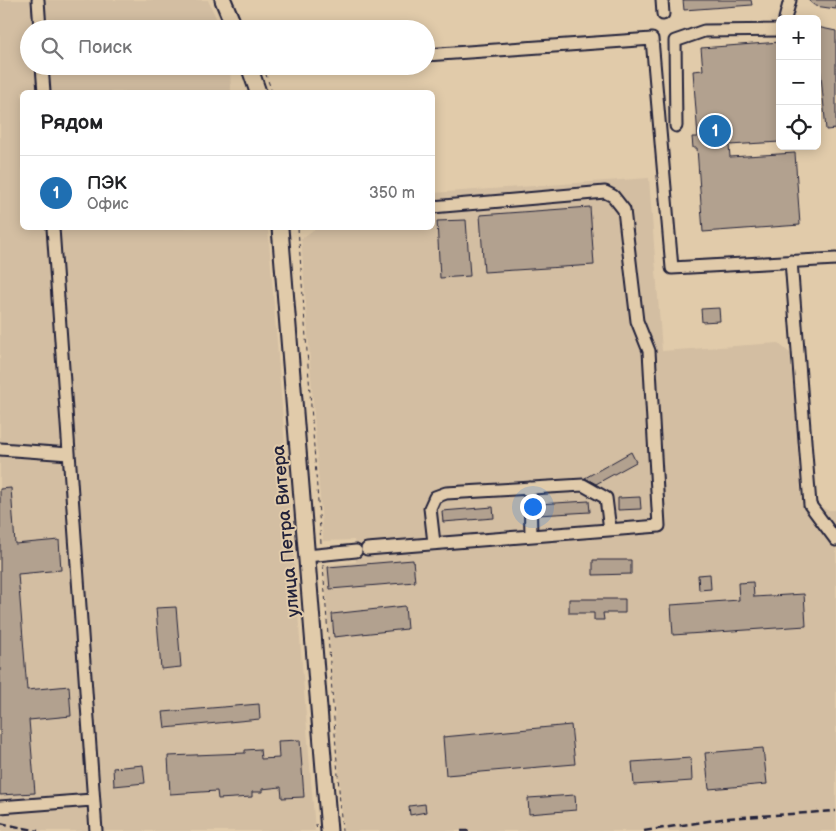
<!DOCTYPE html>
<html lang="ru">
<meta charset="utf-8">
<style>
:root{--surface:#fff;--page:#f6f6f6;--text:#202124;--muted:#757577;--line:#e0e0e0;--accent:#1f6fb2}
body{margin:0;font-family:"Balsamiq Sans",sans-serif;background:var(--page);color:var(--text)}
.controls{position:absolute;right:15px;top:15px;display:grid;overflow:hidden;border-radius:8px;box-shadow:0 2px 12px #0003}
.controls button{width:45px;height:45px;display:grid;place-items:center;padding:0;border:0;border-bottom:1px solid var(--line);background:var(--surface);color:var(--text);font:25px sans-serif}
.you{position:absolute;left:532px;top:506px;width:18px;height:18px;margin:-12px;border:4px solid #fff;border-radius:50%;background:#1a73e8;box-shadow:0 0 0 8px #1a73e833}
.badge{display:grid;place-items:center;width:32px;height:32px;border-radius:50%;background:var(--accent);color:#fff;font-size:16px;font-weight:700}
.pin{position:absolute;translate:-50% -50%;border:2px solid #fff;box-shadow:0 1px 5px #0006}
.list{margin:0;padding:0;list-style:none}
h2{display:flex;justify-content:space-between;align-items:center;height:65px;margin:0;padding:0 20px;font-size:21px}
h2 small{font-size:16px;font-weight:400;color:var(--muted)}
.list li{display:grid;grid-template-columns:32px 1fr auto;gap:15px;align-items:center;box-sizing:border-box;height:75px;padding:0 20px;border-top:1px solid var(--line)}
.list b{display:block;font-size:19px;white-space:nowrap}
.list p{margin:0;font-size:16px;white-space:nowrap;color:var(--muted)}
.list em{font-size:16px;font-style:normal;color:var(--muted)}
.icon{flex:none;width:28px;height:28px;fill:none;stroke:currentColor;stroke-width:2;stroke-linecap:round;stroke-linejoin:round}
.map{position:relative;flex:none;width:836px;height:831px;overflow:hidden}
.search{position:absolute;background:var(--surface);box-shadow:0 2px 12px #0003;left:20px;top:20px;width:415px;height:55px;display:flex;align-items:center;gap:12px;box-sizing:border-box;padding:0 18px;border-radius:28px;color:var(--muted);font-size:19px}
.panel{position:absolute;background:var(--surface);box-shadow:0 2px 12px #0003;left:20px;top:90px;width:415px;height:140px;border-radius:8px}
.map>svg:first-child{display:block}
.built{fill:#d3bea2}
.building{fill:#b2a18f;stroke:#22223b}
.lines{fill:none;stroke-linecap:round;stroke-linejoin:round}
.minor-casing{stroke:#22223b;stroke-width:15}
.major-casing{stroke:#22223b;stroke-width:19}
.path{stroke:#22223b;stroke-width:1;stroke-dasharray:4 4;stroke-linecap:butt}
.minor{stroke:#e1cbaa;stroke-width:11}
.major{stroke:#e1cbaa;stroke-width:15}
.rail{stroke:#22223b;stroke-width:2.5;stroke-dasharray:8 4;stroke-linecap:butt}
.labels{text-anchor:middle;dominant-baseline:central;stroke-width:4;stroke-linejoin:round;paint-order:stroke}
.street-label{font-size:18px;fill:#22223b;stroke:#e1cbaa}
</style>
<div class="map">
<svg width="836" height="831" viewBox="0 0 836 831">
<rect width="100%" height="100%" fill="#e1cbaa"/>
<filter id="ink" filterUnits="userSpaceOnUse"><feTurbulence type="fractalNoise" baseFrequency=".02" numOctaves="2"/><feDisplacementMap in="SourceGraphic" scale="10" xChannelSelector="R" yChannelSelector="G"/><feConvolveMatrix kernelMatrix="1 2 1 2 8 2 1 2 1" color-interpolation-filters="sRGB"/></filter>
<g filter="url(#ink)">
<!-- built -->
<path class="built" d="M 0,0 L 208,0 L 221,29 L 29,29 L 29,66 L 230,66 L 231,92 L 22,92 L 22,228 L 268,228 L 315,831 L 0,831 Z
M 649,178 L 662,351 L 778,343 L 791,354 L 801,496 L 827,510 L 836,510 L 836,831 L 343,831 L 324,565 L 356,562 L 356,551 L 354,540 L 323,541 L 301,239 L 313,230 L 323,228 L 432,228 L 433,193 Z"/>
<!-- building -->
<path class="building" d="M 683,0 L 751,0 L 752,5 L 684,10 Z
M 808,0 L 836,0 L 836,9 L 815,6 Z
M 817,27 L 836,31 L 836,129 L 826,130 L 819,54 L 817,54 Z
M 780,42 L 780,142 L 729,145 L 730,157 L 795,153 L 800,225 L 703,232 L 697,148 L 693,148 L 692,137 L 698,137 L 693,71 L 703,70 L 701,48 Z
M 590,207 L 594,265 L 484,272 L 480,215 Z
M 466,220 L 470,276 L 440,278 L 437,221 Z
M 719,308 L 720,321 L 702,322 L 701,309 Z
M 631,452 L 636,462 L 596,484 L 585,478 Z
M 11,488 L 15,544 L 59,540 L 61,570 L 18,574 L 27,690 L 69,686 L 71,716 L 29,720 L 35,793 L 0,795 L 0,489 Z
M 640,497 L 641,509 L 618,510 L 618,498 Z
M 589,501 L 590,512 L 538,515 L 538,504 Z
M 493,507 L 494,518 L 443,522 L 442,511 Z
M 413,560 L 415,582 L 330,589 L 328,567 Z
M 593,560 L 631,560 L 631,574 L 593,575 Z
M 710,574 L 711,589 L 699,590 L 698,575 Z
M 753,582 L 754,597 L 804,594 L 806,626 L 673,635 L 671,605 L 739,600 L 738,583 Z
M 569,599 L 625,599 L 625,613 L 603,613 L 604,620 L 594,620 L 594,613 L 569,613 Z
M 405,606 L 407,629 L 334,637 L 332,614 Z
M 176,607 L 181,667 L 161,669 L 156,608 Z
M 259,704 L 260,719 L 165,728 L 163,712 Z
M 571,725 L 575,764 L 446,775 L 443,737 Z
M 300,740 L 304,797 L 282,798 L 281,787 L 262,789 L 262,792 L 252,792 L 252,797 L 218,799 L 217,791 L 170,794 L 168,756 L 245,753 L 245,750 L 260,749 L 261,759 L 279,758 L 278,741 Z
M 763,748 L 767,784 L 709,789 L 705,753 Z
M 691,758 L 692,781 L 634,785 L 632,762 Z
M 143,765 L 145,783 L 114,786 L 113,768 Z
M 575,795 L 576,810 L 529,814 L 528,798 Z
M 425,804 L 426,812 L 410,815 L 409,806 Z"/>
<g class="lines">
<defs>
<path id="minor" d="M 38,0 L 40,29
M 662,0 L 663,14
M 785,19 L 790,0
M 426,55 L 652,39 L 672,268 L 836,259
M 42,66 L 44,92
M 676,126 L 675,41 L 704,31 L 780,30
M 53,228 L 96,831
M 791,261 L 810,505 L 836,540
M 0,449 L 69,454
M 530,488 L 531,536
M 434,543 L 430,508 L 435,497 L 446,493 L 583,485 L 606,498 L 610,530
M 367,549 L 659,526 L 649,351 L 637,321 L 624,210 L 613,196 L 605,192 L 432,207
M 307,556 L 356,551
M 0,807 L 92,800"/>
<path id="major" d="M 223,0 L 235,29
M 249,66 L 258,92
M 280,228 L 329,831"/>
</defs>
<!-- minor casing -->
<use href="#minor" class="minor-casing"/>
<!-- major casing -->
<use href="#major" class="major-casing"/>
<!-- path -->
<path class="path" d="M 246,23 L 248,29
M 263,66 L 272,92
M 298,228 L 321,543
M 323,565 L 342,831
M 316,824 L 317,831"/>
<!-- minor -->
<use href="#minor" class="minor"/>
<!-- major -->
<use href="#major" class="major"/>
<!-- rail -->
<path class="rail" d="M 0,823 L 38,831
M 461,831 L 471,831
M 644,831 L 728,818 L 836,811"/>
</g>
</g>
<g class="labels">
<!-- street labels -->
<g class="street-label">
<text transform="translate(286 531) rotate(-95)">улица Петра Витера</text>
</g>
</g>
</svg>
<div class="controls">
<button>+</button>
<button>−</button>
<button><svg class="icon" aria-label="locate" viewBox="0 0 24 24"><circle cx="12" cy="12" r="6"/><path d="M12 2v4M12 18v4M2 12h4M18 12h4"/></svg></button>
</div>
<div class="you"></div>
<div class="pin badge" style="left:715px;top:131px">1</div>
<div class="search"><svg class="icon" aria-label="search" viewBox="0 0 24 24"><circle cx="10" cy="10" r="6"/><path d="M15 15l6 6"/></svg>Поиск</div>
<section class="panel">
<h2>Рядом<small></small></h2>
<ul class="list">
<li><span class="badge">1</span><div><b>ПЭК</b><p>Офис</p></div><em>350 m</em></li>
</ul>
</section>
</div>
